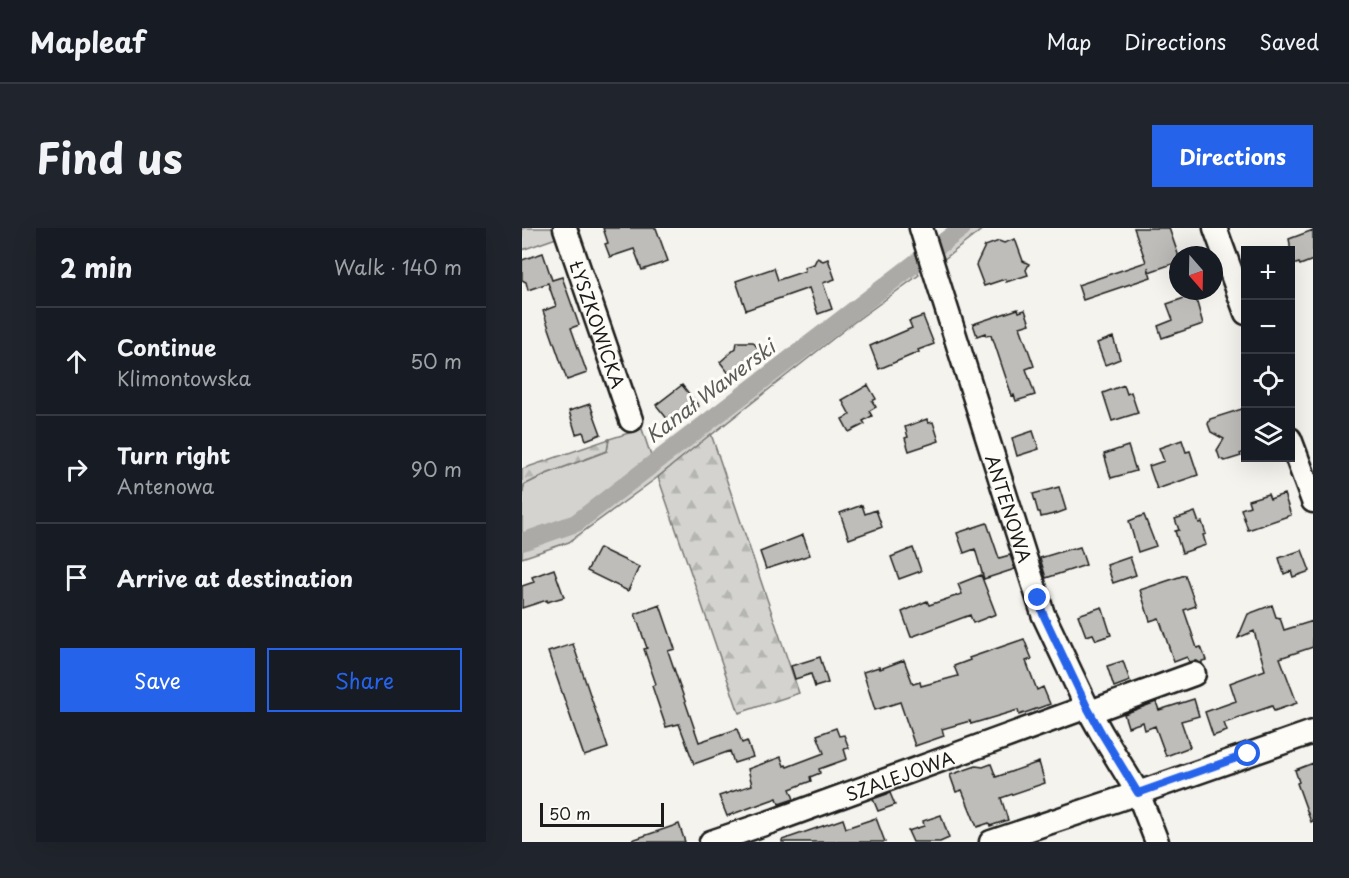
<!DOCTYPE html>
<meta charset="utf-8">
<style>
:root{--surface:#171b24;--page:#20242c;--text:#f1f3f6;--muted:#9ea1a6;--line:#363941;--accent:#2563eb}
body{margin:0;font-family:"Playpen Sans",sans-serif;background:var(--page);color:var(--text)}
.controls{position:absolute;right:18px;top:18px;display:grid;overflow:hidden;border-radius:0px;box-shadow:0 6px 24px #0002}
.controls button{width:54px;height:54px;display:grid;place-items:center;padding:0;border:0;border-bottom:2px solid var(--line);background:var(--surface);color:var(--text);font:30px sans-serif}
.compass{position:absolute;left:647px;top:18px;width:54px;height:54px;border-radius:50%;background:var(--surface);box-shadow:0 6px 24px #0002;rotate:160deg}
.scale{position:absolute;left:18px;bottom:15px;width:124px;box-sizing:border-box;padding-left:6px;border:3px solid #1c1c1c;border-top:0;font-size:16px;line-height:21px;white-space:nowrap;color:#1c1c1c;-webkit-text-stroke:4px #fdfcf7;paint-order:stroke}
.stop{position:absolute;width:18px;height:18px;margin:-14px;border:4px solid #2563eb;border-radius:50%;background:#fff}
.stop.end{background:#2563eb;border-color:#fff;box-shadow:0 2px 6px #0008}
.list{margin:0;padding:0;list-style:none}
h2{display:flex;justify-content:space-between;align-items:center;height:78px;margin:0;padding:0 24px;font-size:26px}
h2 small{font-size:20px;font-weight:400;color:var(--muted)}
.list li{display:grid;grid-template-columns:39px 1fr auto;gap:18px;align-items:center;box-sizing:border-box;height:108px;padding:0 24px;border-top:2px solid var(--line)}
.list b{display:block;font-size:22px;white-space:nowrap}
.list p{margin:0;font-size:20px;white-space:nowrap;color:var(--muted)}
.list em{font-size:20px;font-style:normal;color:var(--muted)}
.actions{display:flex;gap:12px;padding:18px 24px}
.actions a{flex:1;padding:14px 0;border:2px solid var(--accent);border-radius:0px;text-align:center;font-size:21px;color:var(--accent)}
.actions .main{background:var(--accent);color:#fff}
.icon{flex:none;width:33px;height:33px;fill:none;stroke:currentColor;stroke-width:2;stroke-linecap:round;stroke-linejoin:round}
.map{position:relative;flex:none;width:791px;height:614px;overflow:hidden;border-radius:0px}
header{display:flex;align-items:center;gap:36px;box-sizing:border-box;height:84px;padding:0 30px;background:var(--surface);border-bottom:2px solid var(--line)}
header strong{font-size:28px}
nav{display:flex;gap:33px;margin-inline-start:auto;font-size:21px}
.intro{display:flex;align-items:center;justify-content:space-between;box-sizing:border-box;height:144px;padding:0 36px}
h1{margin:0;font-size:42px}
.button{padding:15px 27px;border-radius:0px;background:var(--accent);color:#fff;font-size:21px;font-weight:700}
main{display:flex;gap:36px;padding:0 36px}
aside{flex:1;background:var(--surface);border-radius:0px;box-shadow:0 6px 24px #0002}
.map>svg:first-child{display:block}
.grass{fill:#d4d3cf;stroke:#787876;stroke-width:1.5}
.forest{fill:url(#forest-firs);stroke:#787876;stroke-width:1.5}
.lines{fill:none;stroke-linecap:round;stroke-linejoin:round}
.canal{stroke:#abaaa6;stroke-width:18}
.building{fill:#bebdba;stroke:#1c1c1c;stroke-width:1.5}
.minor-casing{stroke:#1c1c1c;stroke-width:27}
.minor{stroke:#fdfcf7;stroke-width:22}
.route{stroke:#2563eb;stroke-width:8}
.labels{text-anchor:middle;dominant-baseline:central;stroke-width:6;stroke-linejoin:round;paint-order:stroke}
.street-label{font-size:18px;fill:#1c1c1c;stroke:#fdfcf7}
.water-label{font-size:20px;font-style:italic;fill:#5c5c5a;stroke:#fdfcf7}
</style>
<header>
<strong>Mapleaf</strong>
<nav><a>Map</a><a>Directions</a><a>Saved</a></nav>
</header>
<div class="intro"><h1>Find us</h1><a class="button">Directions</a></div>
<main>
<aside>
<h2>2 min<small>Walk · 140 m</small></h2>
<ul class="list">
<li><svg class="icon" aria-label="ahead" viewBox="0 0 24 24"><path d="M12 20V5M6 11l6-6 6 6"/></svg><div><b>Continue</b><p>Klimontowska</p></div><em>50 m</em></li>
<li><svg class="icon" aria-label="right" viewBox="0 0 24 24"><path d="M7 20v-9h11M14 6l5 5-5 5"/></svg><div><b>Turn right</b><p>Antenowa</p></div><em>90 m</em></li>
<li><svg class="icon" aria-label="arrive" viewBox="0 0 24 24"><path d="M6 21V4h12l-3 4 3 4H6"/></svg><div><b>Arrive at destination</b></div></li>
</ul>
<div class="actions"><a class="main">Save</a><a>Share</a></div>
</aside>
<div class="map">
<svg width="791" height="614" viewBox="0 0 791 614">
<defs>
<pattern id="forest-firs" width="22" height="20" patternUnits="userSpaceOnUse" patternTransform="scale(1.5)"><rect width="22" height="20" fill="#d4d3cf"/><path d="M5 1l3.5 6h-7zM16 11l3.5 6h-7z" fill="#b5b5b1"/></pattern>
</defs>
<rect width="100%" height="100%" fill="#f4f3ee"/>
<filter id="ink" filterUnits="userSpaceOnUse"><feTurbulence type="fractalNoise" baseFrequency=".0167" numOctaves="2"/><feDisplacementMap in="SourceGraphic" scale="12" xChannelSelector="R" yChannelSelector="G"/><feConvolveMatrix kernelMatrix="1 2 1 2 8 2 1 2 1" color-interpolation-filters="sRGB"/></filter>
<g filter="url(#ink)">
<!-- grass -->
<path class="grass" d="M 0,0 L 37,0 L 40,8 L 0,22 Z
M 427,0 L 462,0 L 421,32 L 414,10 Z
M 391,30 L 397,47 L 331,95 L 136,249 L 47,314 L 0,330 L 0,272 L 2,257 L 24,246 L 85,223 L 87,211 L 120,201 L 130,231 Z"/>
<!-- forest -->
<path class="forest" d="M 189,206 L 277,465 L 217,485 L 136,249 Z
M 87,211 L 85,223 L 24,246 L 2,257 L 0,272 L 0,241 Z"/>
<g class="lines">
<!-- canal -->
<path class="canal" d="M 419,16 L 440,0
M 0,314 L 54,295 L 396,33"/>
</g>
<!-- building -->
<path class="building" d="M 81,0 L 134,0 L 146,33 L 120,42 L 112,21 L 88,29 L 83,16 L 86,15 Z
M 612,0 L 647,0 L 656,26 L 656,34 L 627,44 L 626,39 L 629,49 L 561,72 L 556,57 L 624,34 Z
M 791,2 L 791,32 L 778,37 L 777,35 L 768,38 L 768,16 L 767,11 Z
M 493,11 L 501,33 L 507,36 L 504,42 L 506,47 L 484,54 L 483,51 L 462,58 L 454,37 L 463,18 L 477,13 L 482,15 Z
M 21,25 L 30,52 L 40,49 L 57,97 L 49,100 L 65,145 L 45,152 L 21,83 L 34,78 L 26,55 L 6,62 L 4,54 L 0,52 L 0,32 Z
M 295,30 L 301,33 L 306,31 L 313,51 L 301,55 L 310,81 L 296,86 L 287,60 L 224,82 L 214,53 L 252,40 L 256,52 L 283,43 L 282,39 L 292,36 Z
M 671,67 L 673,71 L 674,71 L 681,96 L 640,110 L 636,98 L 651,92 L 645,76 Z
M 496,81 L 497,84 L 503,82 L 508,96 L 498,99 L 512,138 L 504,141 L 513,167 L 494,173 L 492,167 L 490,168 L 471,111 L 470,111 L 469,107 L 464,108 L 463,105 L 455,108 L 451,96 Z
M 401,88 L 412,116 L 396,122 L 397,124 L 357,141 L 348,118 L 390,100 L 387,93 Z
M 591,109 L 598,131 L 583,137 L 575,115 Z
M 215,114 L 231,114 L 240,125 L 209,148 L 198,134 L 214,120 Z
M 160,157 L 177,178 L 151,198 L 134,177 Z
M 346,157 L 354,171 L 350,173 L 354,179 L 347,183 L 350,188 L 341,193 L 343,196 L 327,204 L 320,191 L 328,187 L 320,172 Z
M 602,157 L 605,166 L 609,164 L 616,185 L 590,193 L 581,165 Z
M 68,176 L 79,206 L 64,212 L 61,204 L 54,206 L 47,183 Z
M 723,180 L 723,224 L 718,226 L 719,228 L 703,233 L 698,231 L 695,222 L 702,211 L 689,204 L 686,196 L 688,191 Z
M 405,191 L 406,195 L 411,194 L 417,213 L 387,223 L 383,210 L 386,209 L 383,199 Z
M 511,203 L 517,221 L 495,228 L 490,210 Z
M 660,212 L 664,224 L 668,223 L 676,247 L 635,261 L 627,238 L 642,233 L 637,220 Z
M 606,218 L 614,243 L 589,250 L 582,226 Z
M 537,259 L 544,282 L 536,285 L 519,289 L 518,284 L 516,284 L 511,266 Z
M 746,266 L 748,271 L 762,266 L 769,287 L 726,302 L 719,281 L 728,278 L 726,272 Z
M 340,277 L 343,286 L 354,282 L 360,299 L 327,311 L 318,285 Z
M 673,284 L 677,295 L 680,294 L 684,306 L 681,307 L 684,317 L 660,325 L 653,303 L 657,302 L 653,291 Z
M 622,287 L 634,318 L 616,324 L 607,293 Z
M 465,295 L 477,330 L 488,327 L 493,341 L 462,351 L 453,321 L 442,325 L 435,305 Z
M 281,307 L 288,327 L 244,341 L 238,324 Z
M 558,319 L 564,337 L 524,350 L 518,330 L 551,320 L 551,321 Z
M 77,320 L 117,339 L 106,363 L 65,343 Z
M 391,320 L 399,343 L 377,351 L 369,329 Z
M 780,322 L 788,343 L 771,349 L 769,343 L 762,346 L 757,330 Z
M 608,329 L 614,347 L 591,355 L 585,337 Z
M 32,341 L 42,369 L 25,374 L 25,372 L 0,380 L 0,358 L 12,354 L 10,349 Z
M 459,347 L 474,386 L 451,395 L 448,387 L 389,409 L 380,384 L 405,373 L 407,377 L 440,366 L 436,356 Z
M 663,347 L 674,378 L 662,382 L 675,420 L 679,419 L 684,432 L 680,433 L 680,436 L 674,433 L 667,434 L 665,429 L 652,434 L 637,390 L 628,393 L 618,362 Z
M 138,377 L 153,421 L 146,423 L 177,514 L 215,501 L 220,515 L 225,513 L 231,529 L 212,535 L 208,523 L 172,536 L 157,496 L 144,499 L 130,458 L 134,456 L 122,421 L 125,420 L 113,386 Z
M 750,377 L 754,389 L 758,390 L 762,402 L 791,393 L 791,419 L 758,430 L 775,475 L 752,483 L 750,478 L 715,490 L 715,491 L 702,495 L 705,503 L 691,508 L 683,484 L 714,473 L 708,455 L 743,442 L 732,403 L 716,410 L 726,386 Z
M 580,379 L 589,407 L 574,412 L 571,406 L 564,408 L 556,387 Z
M 502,411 L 510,431 L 504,433 L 515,462 L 521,459 L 528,476 L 497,487 L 496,482 L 449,496 L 448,493 L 420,501 L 422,508 L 393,518 L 378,474 L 353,482 L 341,444 L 357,439 L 358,441 L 382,432 L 391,456 L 398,454 L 399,458 L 436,448 L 432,438 L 448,432 L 447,430 Z
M 51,416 L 86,520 L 62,528 L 26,424 Z
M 298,429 L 306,455 L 293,459 L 289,446 L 273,451 L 269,438 Z
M 601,433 L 608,453 L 592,459 L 585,438 Z
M 672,471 L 677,488 L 659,493 L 668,519 L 644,528 L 633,498 L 623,502 L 621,494 L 606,499 L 602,486 L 634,474 L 637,482 Z
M 314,500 L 317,508 L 322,507 L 327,520 L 322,521 L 325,531 L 297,541 L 298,545 L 288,549 L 289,553 L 268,561 L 272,571 L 257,576 L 255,570 L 205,588 L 197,568 L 230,557 L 226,541 L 259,529 L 262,538 L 264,537 L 265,539 L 302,525 L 295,507 Z
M 517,534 L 523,555 L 479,570 L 486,592 L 468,598 L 467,595 L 455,599 L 440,562 L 434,564 L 428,547 L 454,538 L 461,539 L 469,536 L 474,549 Z
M 791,535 L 791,593 L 789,594 L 775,555 L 777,554 L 773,542 Z
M 368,565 L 373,577 L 356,583 L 351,571 Z
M 419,587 L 427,610 L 418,614 L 391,614 L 386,603 L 402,598 L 401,593 Z
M 354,590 L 363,614 L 260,614 L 260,612 L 321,591 L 324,600 Z
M 157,596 L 163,614 L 110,614 L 110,612 Z"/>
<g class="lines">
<defs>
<g id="minor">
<path id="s1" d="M 43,0 L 109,192"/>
<path id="s2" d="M 399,0 L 521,386 L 565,479 L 580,506 L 616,565 L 635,614"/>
<path d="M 693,0 L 724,85"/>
<path d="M 768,211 L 791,273"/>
<path d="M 568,484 L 672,446"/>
<path id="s3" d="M 189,614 L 254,592 L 565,479"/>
<path d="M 469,614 L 616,565 L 791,504"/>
</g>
</defs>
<!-- minor casing -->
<use href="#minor" class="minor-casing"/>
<!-- minor -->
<use href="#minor" class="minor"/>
</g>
</g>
<g class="lines" filter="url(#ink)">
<!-- route -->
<path class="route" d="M 516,370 L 521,386 L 565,479 L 580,506 L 616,565 L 726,526"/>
</g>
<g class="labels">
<!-- street labels -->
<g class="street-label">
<text stroke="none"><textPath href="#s1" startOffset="102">ŁYSZKOWICKA</textPath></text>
<text stroke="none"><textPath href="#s2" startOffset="294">ANTENOWA</textPath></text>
<text stroke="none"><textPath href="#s3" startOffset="200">SZALEJOWA</textPath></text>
</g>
<!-- water labels -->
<g class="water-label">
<text transform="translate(188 163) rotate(-37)">Kanał Wawerski</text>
</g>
</g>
</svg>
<div class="controls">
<button>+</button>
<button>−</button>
<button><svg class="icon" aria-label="locate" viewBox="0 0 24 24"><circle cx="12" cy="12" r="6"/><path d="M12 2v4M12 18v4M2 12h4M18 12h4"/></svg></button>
<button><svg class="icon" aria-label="layers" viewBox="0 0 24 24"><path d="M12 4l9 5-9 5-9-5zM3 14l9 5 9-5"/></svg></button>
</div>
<svg class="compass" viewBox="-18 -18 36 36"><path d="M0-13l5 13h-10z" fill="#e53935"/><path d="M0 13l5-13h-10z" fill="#9ea1a6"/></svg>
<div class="scale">50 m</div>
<div class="stop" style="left:726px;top:526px"></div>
<div class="stop end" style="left:516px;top:370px"></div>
</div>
</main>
